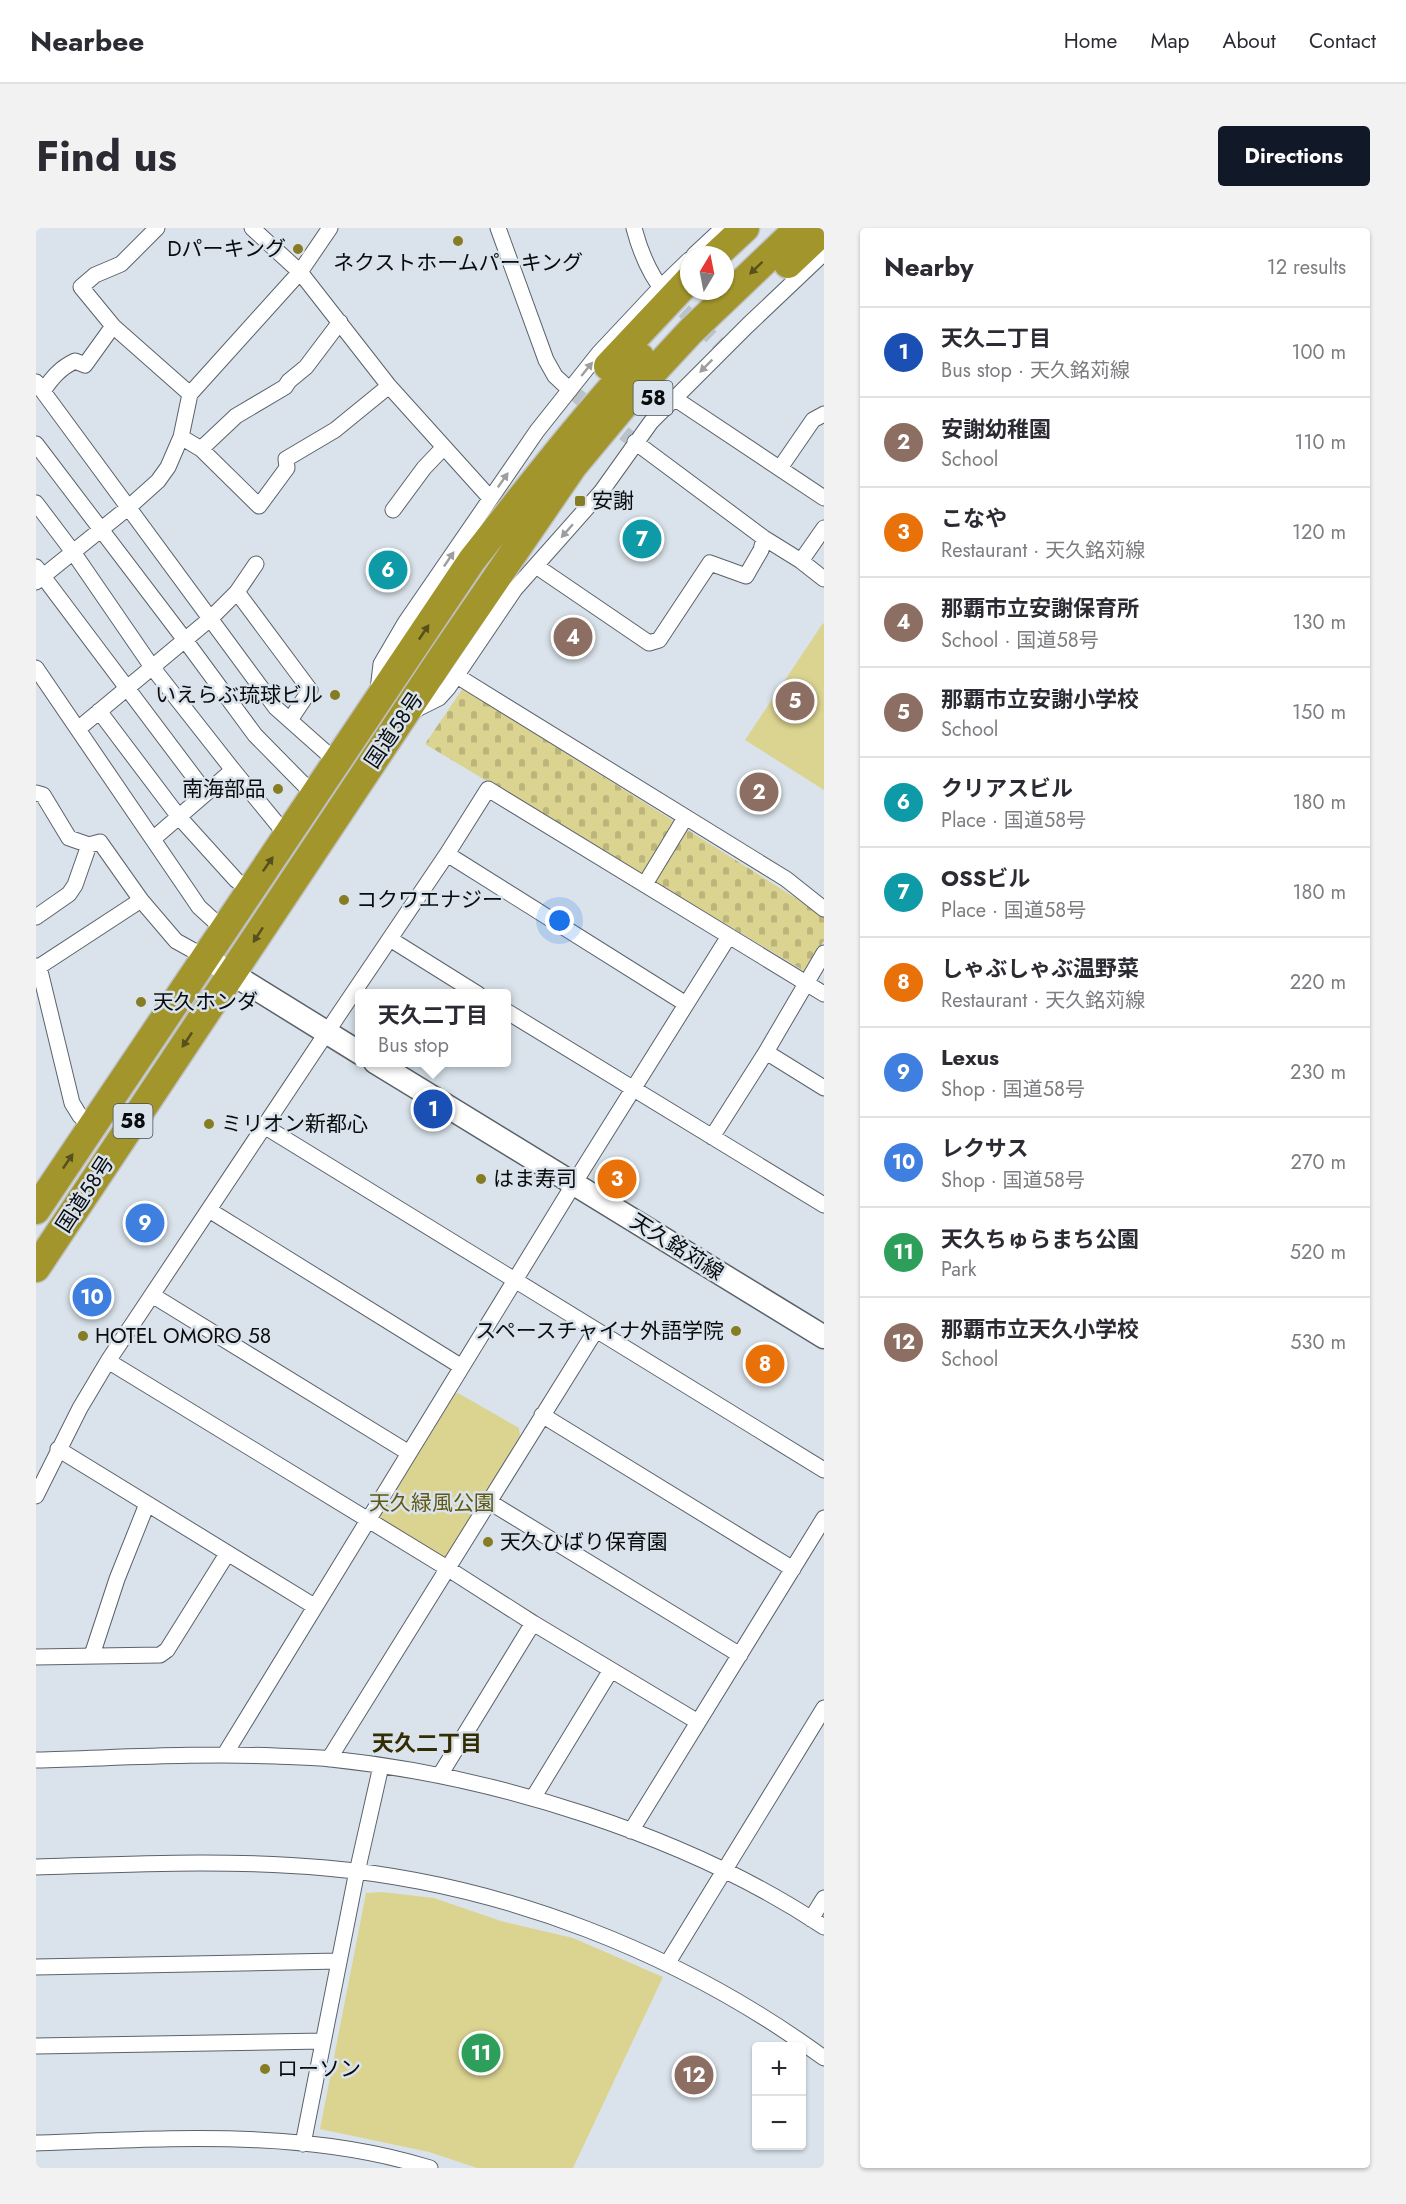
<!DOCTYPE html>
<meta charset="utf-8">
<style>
:root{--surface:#fff;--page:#f2f2f3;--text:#2b2b33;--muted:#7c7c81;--line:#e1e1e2;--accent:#111827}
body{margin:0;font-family:Jost,"Noto Sans JP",sans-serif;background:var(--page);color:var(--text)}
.controls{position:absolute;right:18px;bottom:18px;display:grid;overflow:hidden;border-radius:6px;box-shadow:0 2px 4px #0004}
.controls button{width:54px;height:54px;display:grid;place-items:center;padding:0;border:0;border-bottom:2px solid var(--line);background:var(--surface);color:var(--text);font:30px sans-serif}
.compass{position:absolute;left:644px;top:18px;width:54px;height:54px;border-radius:50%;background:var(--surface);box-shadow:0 2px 4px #0004;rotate:10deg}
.you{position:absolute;left:524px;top:693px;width:21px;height:21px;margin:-15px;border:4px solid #fff;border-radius:50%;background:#1a73e8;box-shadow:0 0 0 9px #1a73e833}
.badge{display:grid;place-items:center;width:39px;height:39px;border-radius:50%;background:var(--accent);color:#fff;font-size:20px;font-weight:700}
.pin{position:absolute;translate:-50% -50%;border:3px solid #fff;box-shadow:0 2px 6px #0006}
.popup{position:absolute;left:319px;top:761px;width:156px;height:78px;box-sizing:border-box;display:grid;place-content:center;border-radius:6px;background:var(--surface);filter:drop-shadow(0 2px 4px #0005);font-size:20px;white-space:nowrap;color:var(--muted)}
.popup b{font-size:22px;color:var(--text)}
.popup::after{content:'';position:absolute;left:50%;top:100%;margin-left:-12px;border:12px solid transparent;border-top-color:var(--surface)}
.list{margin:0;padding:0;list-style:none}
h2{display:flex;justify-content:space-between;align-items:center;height:78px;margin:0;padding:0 24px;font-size:26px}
h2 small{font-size:20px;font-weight:400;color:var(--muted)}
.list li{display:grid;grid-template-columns:39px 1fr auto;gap:18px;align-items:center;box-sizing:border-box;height:90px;padding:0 24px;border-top:2px solid var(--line)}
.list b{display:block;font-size:22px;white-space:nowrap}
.list p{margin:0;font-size:20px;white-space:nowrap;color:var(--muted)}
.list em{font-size:20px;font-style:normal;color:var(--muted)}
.map{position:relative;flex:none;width:788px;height:1940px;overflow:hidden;border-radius:6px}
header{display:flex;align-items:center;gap:36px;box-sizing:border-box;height:84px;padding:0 30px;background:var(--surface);border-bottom:2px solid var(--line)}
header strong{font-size:28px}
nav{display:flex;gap:33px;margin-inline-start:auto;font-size:21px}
.intro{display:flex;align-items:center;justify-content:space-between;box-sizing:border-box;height:144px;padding:0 36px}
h1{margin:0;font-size:42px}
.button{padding:15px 27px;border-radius:6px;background:var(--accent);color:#fff;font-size:21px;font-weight:700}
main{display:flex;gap:36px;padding:0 36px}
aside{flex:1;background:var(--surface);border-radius:6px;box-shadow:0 2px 4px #0004}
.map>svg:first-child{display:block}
.green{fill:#dbd491}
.cemetery{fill:url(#cemetery-stones)}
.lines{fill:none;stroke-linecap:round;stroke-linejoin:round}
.street-tunnel{stroke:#bbc3ca;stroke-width:15;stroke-dasharray:15 8;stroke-linecap:butt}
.street-casing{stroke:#5b626a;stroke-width:17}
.secondary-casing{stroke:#5b626a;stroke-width:25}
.highway-casing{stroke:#bfc0c1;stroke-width:31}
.street{stroke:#fff;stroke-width:15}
.secondary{stroke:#fff;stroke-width:22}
.highway{stroke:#a1952b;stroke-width:28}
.oneway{fill:#55501d}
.oneway2{fill:#9d9e9f}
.poi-dot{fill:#867c23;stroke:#dae3eb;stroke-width:2}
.labels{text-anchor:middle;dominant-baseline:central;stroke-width:5;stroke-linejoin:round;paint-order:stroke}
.shield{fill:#dae3eb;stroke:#484c51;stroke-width:1.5}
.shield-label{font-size:20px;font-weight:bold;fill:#090c0f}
.poi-label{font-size:21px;fill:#090c0f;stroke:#dae3eb;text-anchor:start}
.street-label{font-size:21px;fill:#090c0f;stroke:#dae3eb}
.park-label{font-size:21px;fill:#605815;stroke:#dae3eb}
.neighbourhood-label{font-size:22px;font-weight:bold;fill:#322d02;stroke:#dae3eb}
</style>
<header>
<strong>Nearbee</strong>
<nav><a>Home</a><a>Map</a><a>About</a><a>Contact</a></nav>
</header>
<div class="intro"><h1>Find us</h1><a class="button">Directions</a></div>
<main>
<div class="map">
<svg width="788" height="1940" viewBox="0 0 788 1940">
<defs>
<pattern id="cemetery-stones" width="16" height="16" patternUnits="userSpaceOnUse" patternTransform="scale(1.5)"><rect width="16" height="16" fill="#dbd491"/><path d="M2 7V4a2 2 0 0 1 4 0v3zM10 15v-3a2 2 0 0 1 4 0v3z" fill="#bbb57c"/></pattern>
</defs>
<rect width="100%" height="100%" fill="#dae3eb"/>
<!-- green -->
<path class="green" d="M 787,395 L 788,396 L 788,562 L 709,512 Z
M 422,1165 L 483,1200 L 484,1208 L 410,1330 L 405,1331 L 344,1294 L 342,1286 L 416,1166 Z
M 346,1664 L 398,1670 L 465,1693 L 537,1710 L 627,1749 L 537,1940 L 441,1940 L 393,1924 L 284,1901 L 330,1665 Z"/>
<!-- cemetery -->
<path class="cemetery" d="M 427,460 L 788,688 L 788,713 L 768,743 L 389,516 Z"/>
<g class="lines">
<!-- street-tunnel -->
<path class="street-tunnel" d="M 631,67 L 684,117
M 534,162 L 599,214"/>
<defs>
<path id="street" d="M 121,0 L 85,36 L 59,47 L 45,59 L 77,98 L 154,166
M 216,0 L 264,44 L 353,158 L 454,270
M 462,0 L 510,132 L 519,148 L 534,162
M 598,0 C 604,23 614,47 629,65
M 658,27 L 687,0
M 0,154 L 240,480 L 302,535
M 7,163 C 16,150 24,140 39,133 L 49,137 L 77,98
M 638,170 L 788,270
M 145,209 L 165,221 L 223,278 L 251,240 L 250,231 L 299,202 L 353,158
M 599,214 L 728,310 L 765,333 L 788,351
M 0,216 L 149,412 L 219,507 L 279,568
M 165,221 L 200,188 L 249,159 L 253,153 L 270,139 L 304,94
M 744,240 L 777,192 L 788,186
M 0,275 L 37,324 L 116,439 L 197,542 L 251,608
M 357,282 L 388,240 L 408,219
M 765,333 L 788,300
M 220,336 L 201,364 L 274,462 L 254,492
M 500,338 L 613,415 L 623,412 L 674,335 L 710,348 L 725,322 L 728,310
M 0,339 L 170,565
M 0,354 L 93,279 L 122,253 L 132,239 L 145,209 L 154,166 L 264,44 L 294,0
M 0,440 L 163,679 L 187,701
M 421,448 L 750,651 L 788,681
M 342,462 L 345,436 L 369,395 L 501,203 L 563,125 L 624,60 L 653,32
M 63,483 L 143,589 L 200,652 L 214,662
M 375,484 L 403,470 L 412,460 L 479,361 L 565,264 L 615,194 L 712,97 L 788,25
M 42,501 L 174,391 L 201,364
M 0,565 L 7,567 L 33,610 L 53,617 L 64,614 L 105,672 L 140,713 L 169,729
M 117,611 L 197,542
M 411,626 L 650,776
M 609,656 L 649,590
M 0,689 L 33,666 L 39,657 L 53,617
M 354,711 L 442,766
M 0,738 L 4,743 L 36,875 L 44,888 L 56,898
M 1,740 L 105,672
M 470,783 L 788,977
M 730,824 L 788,860
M 228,898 L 788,1242
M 676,909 L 730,824 L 788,725
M 173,982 L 426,1139
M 116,1067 L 373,1225
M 72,1133 L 411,1340 L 497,1395 L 662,1494
M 506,1187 L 757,1341
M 22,1221 L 278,1378
M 0,1268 L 44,1180 L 72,1133 L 301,789 L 411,626 L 452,561 L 788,766
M 452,1273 L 704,1427
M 56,1427 L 81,1351 L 111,1276
M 0,1429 L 124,1427 L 131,1422 L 191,1326
M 189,1526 L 547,941 L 693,708
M 293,1531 L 560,1102
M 0,1532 C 80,1530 160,1525 240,1528 C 258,1529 277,1529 295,1531 C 458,1548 650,1607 788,1699
M 404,1547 L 497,1395
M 497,1570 L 575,1442
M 595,1603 L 788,1290
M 0,1639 C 97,1636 193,1631 290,1640 C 468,1656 644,1725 788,1830
M 775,1691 L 788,1670
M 631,1736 L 788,1480
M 0,1739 L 303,1733
M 0,1818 L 287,1813
M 0,1915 C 131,1911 267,1900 394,1940
M 267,1916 L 319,1653 L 345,1538"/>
<path id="secondary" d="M 169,729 L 324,825
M 339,834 L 788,1109"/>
<path id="highway" d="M 680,27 L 709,0
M 752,36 L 788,2
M 572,138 L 653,52
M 0,982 L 436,332 C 491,263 544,193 604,129
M 0,1040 L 405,431 L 537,238 L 602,160 L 655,103 L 763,0"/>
</defs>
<!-- street casing -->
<use href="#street" class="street-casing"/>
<!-- secondary casing -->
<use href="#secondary" class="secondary-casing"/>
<!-- highway casing -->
<use href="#highway" class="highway-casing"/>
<!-- street -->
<use href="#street" class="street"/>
<!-- secondary -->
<use href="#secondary" class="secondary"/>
<!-- highway -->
<use href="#highway" class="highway"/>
</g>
<!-- one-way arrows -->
<defs><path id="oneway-solid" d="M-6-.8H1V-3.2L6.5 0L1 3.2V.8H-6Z" transform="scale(1.5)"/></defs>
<g class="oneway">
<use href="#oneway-solid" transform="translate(720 40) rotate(136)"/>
<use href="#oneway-solid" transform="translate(388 404) rotate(-56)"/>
<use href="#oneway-solid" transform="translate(232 636) rotate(-55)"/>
<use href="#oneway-solid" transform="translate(222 707) rotate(123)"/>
<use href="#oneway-solid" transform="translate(151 812) rotate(124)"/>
<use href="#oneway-solid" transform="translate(32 933) rotate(-56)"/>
</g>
<g class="oneway2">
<use href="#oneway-solid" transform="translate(670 138) rotate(135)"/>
<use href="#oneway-solid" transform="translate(551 141) rotate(-51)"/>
<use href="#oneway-solid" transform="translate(467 252) rotate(-55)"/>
<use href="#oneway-solid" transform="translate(531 303) rotate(131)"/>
<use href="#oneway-solid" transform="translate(413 331) rotate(-56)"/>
</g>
<!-- markers -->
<g class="poi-dot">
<circle cx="422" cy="13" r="6"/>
<circle cx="262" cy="21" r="6"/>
<rect x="538" y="267" width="12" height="12" rx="3"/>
<circle cx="299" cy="467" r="6"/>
<circle cx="242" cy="561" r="6"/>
<circle cx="308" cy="672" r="6"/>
<circle cx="105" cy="774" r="6"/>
<circle cx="173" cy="896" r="6"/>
<circle cx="445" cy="951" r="6"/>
<circle cx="700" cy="1103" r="6"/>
<circle cx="47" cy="1108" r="6"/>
<circle cx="452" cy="1314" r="6"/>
<circle cx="229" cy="1841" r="6"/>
</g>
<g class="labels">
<!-- shield labels -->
<g class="shield">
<rect x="597.5" y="153" width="39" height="34" rx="4.5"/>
<rect x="77.5" y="876" width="39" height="34" rx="4.5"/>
</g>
<g class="shield-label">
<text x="617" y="170">58</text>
<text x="97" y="893">58</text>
</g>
<!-- poi labels -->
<g class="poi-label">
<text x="250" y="21" text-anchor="end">Dパーキング</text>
<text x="422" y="35" text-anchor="middle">ネクストホームパーキング</text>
<text x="556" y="273">安謝</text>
<text x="287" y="467" text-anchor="end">いえらぶ琉球ビル</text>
<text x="230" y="561" text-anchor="end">南海部品</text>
<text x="320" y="672">コクワエナジー</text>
<text x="117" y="774">天久ホンダ</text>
<text x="185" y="896">ミリオン新都心</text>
<text x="457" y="951">はま寿司</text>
<text x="688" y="1103" text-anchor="end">スペースチャイナ外語学院</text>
<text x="59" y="1108">HOTEL OMORO 58</text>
<text x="464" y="1314">天久ひばり保育園</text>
<text x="241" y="1841">ローソン</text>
</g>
<!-- street labels -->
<g class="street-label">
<text transform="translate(358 502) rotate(-56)">国道58号</text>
<text transform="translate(49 966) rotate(-57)">国道58号</text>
<text transform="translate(641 1019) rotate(32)">天久銘苅線</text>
</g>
<!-- park labels -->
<g class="park-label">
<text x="396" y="1275">天久緑風公園</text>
</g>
<!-- neighbourhood labels -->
<g class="neighbourhood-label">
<text x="391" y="1515">天久二丁目</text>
</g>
</g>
</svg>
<div class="controls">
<button>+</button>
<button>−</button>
</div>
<svg class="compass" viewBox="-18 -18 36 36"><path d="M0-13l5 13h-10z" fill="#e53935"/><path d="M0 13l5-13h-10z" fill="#7c7c81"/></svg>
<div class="you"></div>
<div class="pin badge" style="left:397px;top:881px;background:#1a4fb4">1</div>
<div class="popup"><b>天久二丁目</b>Bus stop</div>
<div class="pin badge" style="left:723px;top:564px;background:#8d6e63">2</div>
<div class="pin badge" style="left:581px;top:951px;background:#e8710a">3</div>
<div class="pin badge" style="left:537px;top:409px;background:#8d6e63">4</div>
<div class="pin badge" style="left:759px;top:473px;background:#8d6e63">5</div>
<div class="pin badge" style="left:352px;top:342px;background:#0f9aa8">6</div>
<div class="pin badge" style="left:606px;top:311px;background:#0f9aa8">7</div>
<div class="pin badge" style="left:729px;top:1136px;background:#e8710a">8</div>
<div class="pin badge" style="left:109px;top:995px;background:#3f7fe0">9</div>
<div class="pin badge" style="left:56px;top:1069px;background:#3f7fe0">10</div>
<div class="pin badge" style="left:445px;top:1825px;background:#2e9e5b">11</div>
<div class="pin badge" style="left:658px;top:1847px;background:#8d6e63">12</div>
</div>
<aside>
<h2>Nearby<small>12 results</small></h2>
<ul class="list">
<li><span class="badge" style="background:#1a4fb4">1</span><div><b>天久二丁目</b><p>Bus stop · 天久銘苅線</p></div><em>100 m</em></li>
<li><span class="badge" style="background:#8d6e63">2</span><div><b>安謝幼稚園</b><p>School</p></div><em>110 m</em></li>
<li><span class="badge" style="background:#e8710a">3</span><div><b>こなや</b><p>Restaurant · 天久銘苅線</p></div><em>120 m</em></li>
<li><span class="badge" style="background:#8d6e63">4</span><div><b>那覇市立安謝保育所</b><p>School · 国道58号</p></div><em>130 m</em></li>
<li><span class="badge" style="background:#8d6e63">5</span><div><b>那覇市立安謝小学校</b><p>School</p></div><em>150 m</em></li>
<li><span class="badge" style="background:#0f9aa8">6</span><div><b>クリアスビル</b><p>Place · 国道58号</p></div><em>180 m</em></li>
<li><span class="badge" style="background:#0f9aa8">7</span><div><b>OSSビル</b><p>Place · 国道58号</p></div><em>180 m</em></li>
<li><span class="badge" style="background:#e8710a">8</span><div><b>しゃぶしゃぶ温野菜</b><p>Restaurant · 天久銘苅線</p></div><em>220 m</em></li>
<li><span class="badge" style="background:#3f7fe0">9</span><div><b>Lexus</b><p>Shop · 国道58号</p></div><em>230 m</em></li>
<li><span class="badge" style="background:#3f7fe0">10</span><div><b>レクサス</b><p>Shop · 国道58号</p></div><em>270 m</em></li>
<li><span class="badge" style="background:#2e9e5b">11</span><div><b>天久ちゅらまち公園</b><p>Park</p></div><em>520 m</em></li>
<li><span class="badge" style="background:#8d6e63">12</span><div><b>那覇市立天久小学校</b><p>School</p></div><em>530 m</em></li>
</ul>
</aside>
</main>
